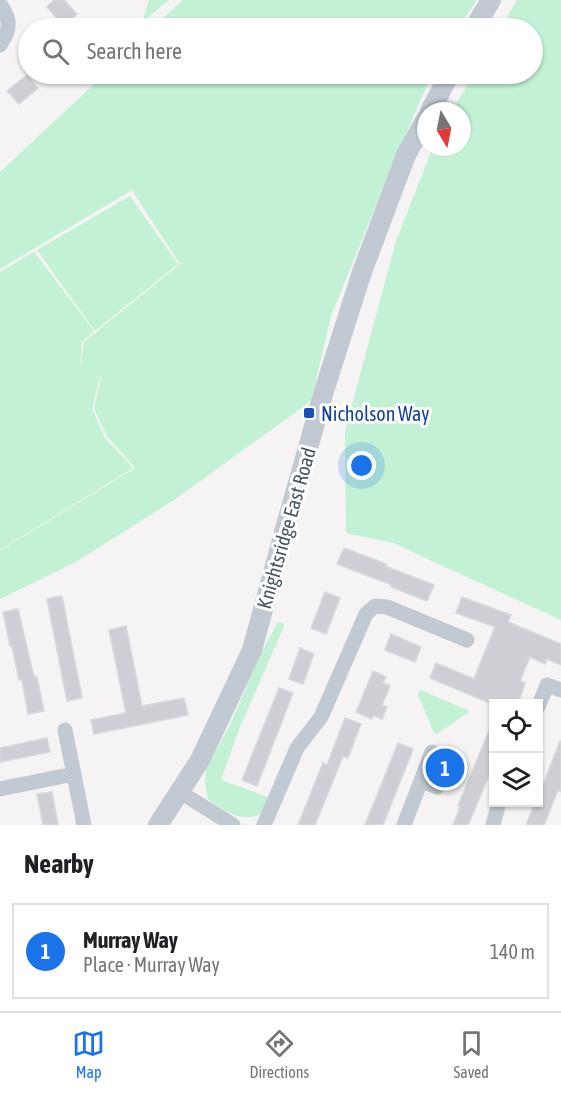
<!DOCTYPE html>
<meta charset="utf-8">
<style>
:root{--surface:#fff;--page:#f2f2f2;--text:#202124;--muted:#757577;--line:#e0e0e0;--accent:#1a73e8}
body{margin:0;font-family:"Asap Condensed",sans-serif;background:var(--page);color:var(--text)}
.controls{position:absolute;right:18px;bottom:18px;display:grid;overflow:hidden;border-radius:0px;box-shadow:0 2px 4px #0004}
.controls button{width:54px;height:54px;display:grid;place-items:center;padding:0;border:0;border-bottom:2px solid var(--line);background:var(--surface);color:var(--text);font:30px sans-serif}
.compass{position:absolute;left:417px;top:102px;width:54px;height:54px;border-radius:50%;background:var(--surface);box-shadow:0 2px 4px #0004;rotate:170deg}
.you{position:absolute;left:362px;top:466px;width:21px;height:21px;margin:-15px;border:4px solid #fff;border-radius:50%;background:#1a73e8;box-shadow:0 0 0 9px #1a73e833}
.badge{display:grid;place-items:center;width:39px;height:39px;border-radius:50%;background:var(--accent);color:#fff;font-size:20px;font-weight:700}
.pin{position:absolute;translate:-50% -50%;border:3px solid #fff;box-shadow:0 2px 6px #0006}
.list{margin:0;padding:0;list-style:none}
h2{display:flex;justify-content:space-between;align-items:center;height:78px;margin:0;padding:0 24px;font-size:26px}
h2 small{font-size:20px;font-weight:400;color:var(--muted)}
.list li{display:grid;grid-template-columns:39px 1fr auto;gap:18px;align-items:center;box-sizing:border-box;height:96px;margin:0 12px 12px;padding:0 12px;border:2px solid var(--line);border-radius:0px}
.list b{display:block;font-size:22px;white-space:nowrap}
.list p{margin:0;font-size:20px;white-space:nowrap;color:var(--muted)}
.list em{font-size:20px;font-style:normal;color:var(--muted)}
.icon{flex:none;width:33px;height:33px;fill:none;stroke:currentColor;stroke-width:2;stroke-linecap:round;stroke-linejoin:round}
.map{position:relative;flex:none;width:561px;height:825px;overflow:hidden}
.search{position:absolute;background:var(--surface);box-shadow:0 2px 4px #0004;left:18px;right:18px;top:18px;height:66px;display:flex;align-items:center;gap:15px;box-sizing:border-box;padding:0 21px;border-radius:33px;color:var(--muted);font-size:22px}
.sheet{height:186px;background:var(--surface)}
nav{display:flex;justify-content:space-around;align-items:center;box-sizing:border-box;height:84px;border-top:2px solid var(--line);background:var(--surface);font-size:16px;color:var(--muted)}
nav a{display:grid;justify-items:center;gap:3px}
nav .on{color:var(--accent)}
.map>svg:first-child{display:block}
.green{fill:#c3f1d5}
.building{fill:#cdcfd5;stroke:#d7d9de;stroke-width:1.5}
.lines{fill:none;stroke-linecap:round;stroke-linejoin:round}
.minor{stroke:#c1cad2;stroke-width:15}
.tertiary{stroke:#c1cad2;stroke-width:20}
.transit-dot{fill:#1a4fb4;stroke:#fff;stroke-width:2}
.labels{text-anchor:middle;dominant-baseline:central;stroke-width:6;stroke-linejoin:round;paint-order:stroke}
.transit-label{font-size:20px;fill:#164399;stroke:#fff;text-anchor:start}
.street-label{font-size:20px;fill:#4a5661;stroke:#fff}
</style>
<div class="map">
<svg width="561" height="825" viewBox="0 0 561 825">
<rect width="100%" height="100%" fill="#f5f3f3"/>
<!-- green -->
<path class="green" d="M 149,0 L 169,0 L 142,22 Z
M 183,0 L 477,0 L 458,28 L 152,28 Z
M 517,0 L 561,0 L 561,620 L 393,543 L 346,533 L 345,431 L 396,241 L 433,147 L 462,147 L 462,111 L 452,111 L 474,74 L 532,74 L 532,28 L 501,28 Z
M 105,74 L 432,74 L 391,168 L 331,316 L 311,401 L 174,500 L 76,562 L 0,599 L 0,551 L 135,468 L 107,436 L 94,409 L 101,378 L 92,373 L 100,378 L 92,409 L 105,438 L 133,468 L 0,550 L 0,272 L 34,252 L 94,331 L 82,342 L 80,368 L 84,342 L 180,264 L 132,190 L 0,269 L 0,172 Z
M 130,196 L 178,264 L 95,331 L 37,250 Z
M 278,622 L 285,624 L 240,727 L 221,780 L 270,798 C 268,802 266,809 264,812 C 246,825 222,811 208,799 L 205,783 L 206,769 L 230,725 L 261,653 Z
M 420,690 L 468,710 L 469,712 L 437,734 L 434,733 L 418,695 Z"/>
<!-- building -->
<path class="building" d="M 54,0 L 64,0 L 77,14 L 64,26 L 47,7 Z
M 27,75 L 38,88 L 19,104 L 7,91 Z
M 344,548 L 386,564 L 385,566 L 434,585 L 427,601 L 391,587 L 392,585 L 337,564 Z
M 325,592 L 340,598 L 326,634 L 311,628 Z
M 62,596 L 82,698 L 67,701 L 47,599 Z
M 462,597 L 511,615 L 508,622 L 561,644 L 561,665 L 547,659 L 545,664 L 530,657 L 520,681 L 525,683 L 518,704 L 492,704 L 430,678 L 436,663 L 474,679 L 495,627 L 456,613 Z
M 18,609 L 34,677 L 37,677 L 44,711 L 28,714 L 22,680 L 19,680 L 12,646 L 10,646 L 3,612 Z
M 126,626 L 142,706 L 184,698 L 188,715 L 94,734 L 91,720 L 126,713 L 109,630 Z
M 391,634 L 421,647 L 415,662 L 385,650 Z
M 300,648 L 314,654 L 303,684 L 289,679 Z
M 373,671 L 386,677 L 383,683 L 390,686 L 382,705 L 387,707 L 382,719 L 373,715 L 372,719 L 356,712 Z
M 279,688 L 293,693 L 257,786 L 242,780 Z
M 345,718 L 361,724 L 348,758 L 343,756 L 315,825 L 298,825 L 323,763 L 327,765 Z
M 493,721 L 494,764 L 468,825 L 453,825 L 460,807 L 458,806 Z
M 47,738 L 50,752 L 0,762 L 0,748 Z
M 560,741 L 561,741 L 561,792 L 558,790 L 544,825 L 526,825 L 535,802 L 538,802 L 538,783 L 543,785 Z
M 398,743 L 413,749 L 410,757 L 383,825 L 365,825 Z
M 52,792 L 58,825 L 43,825 L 37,794 Z"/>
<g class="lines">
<!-- minor -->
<path class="minor" d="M 0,4 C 11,20 11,28 0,45
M 538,707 L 547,685 L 561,690
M 65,730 L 84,825
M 421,781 L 437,787
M 0,789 L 74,774
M 180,792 L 233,825
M 264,825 L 297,748 L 321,717 L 366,614 L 375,606 L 387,607 L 467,640
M 404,825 L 432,752
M 493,825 L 499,802"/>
<!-- tertiary -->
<path class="tertiary" d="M 474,28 L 491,0
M 430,111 L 450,74
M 158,825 L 200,760 L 252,650 L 285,529 L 324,391 L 362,272 L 406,155 L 426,119"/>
</g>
<!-- markers -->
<rect class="transit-dot" x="303" y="407" width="12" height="12" rx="3"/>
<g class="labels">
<!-- transit labels -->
<g class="transit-label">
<text x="321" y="413">Nicholson Way</text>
</g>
<!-- street labels -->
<g class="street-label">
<text transform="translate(286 528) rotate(-74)">Knightsridge East Road</text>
</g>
</g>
</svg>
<div class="controls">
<button><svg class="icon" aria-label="locate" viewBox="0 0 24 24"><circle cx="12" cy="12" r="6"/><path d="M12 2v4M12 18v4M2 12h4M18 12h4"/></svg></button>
<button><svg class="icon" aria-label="layers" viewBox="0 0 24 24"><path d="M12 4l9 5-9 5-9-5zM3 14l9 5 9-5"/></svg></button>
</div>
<svg class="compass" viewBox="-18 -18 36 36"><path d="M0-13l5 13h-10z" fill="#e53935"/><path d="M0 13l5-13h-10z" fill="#757577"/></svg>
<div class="you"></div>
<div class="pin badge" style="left:445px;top:768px">1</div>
<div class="search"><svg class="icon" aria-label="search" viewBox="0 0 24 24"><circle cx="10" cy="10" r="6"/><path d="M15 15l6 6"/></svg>Search here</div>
</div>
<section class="sheet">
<h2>Nearby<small></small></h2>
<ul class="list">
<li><span class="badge">1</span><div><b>Murray Way</b><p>Place · Murray Way</p></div><em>140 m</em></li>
</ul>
</section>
<nav>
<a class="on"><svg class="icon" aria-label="map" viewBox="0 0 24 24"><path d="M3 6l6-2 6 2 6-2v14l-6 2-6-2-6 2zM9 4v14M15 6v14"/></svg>Map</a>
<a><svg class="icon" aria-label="directions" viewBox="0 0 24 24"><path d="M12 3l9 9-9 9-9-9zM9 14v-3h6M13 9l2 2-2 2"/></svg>Directions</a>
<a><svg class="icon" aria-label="saved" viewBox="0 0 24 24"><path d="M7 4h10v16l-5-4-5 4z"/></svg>Saved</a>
</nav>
